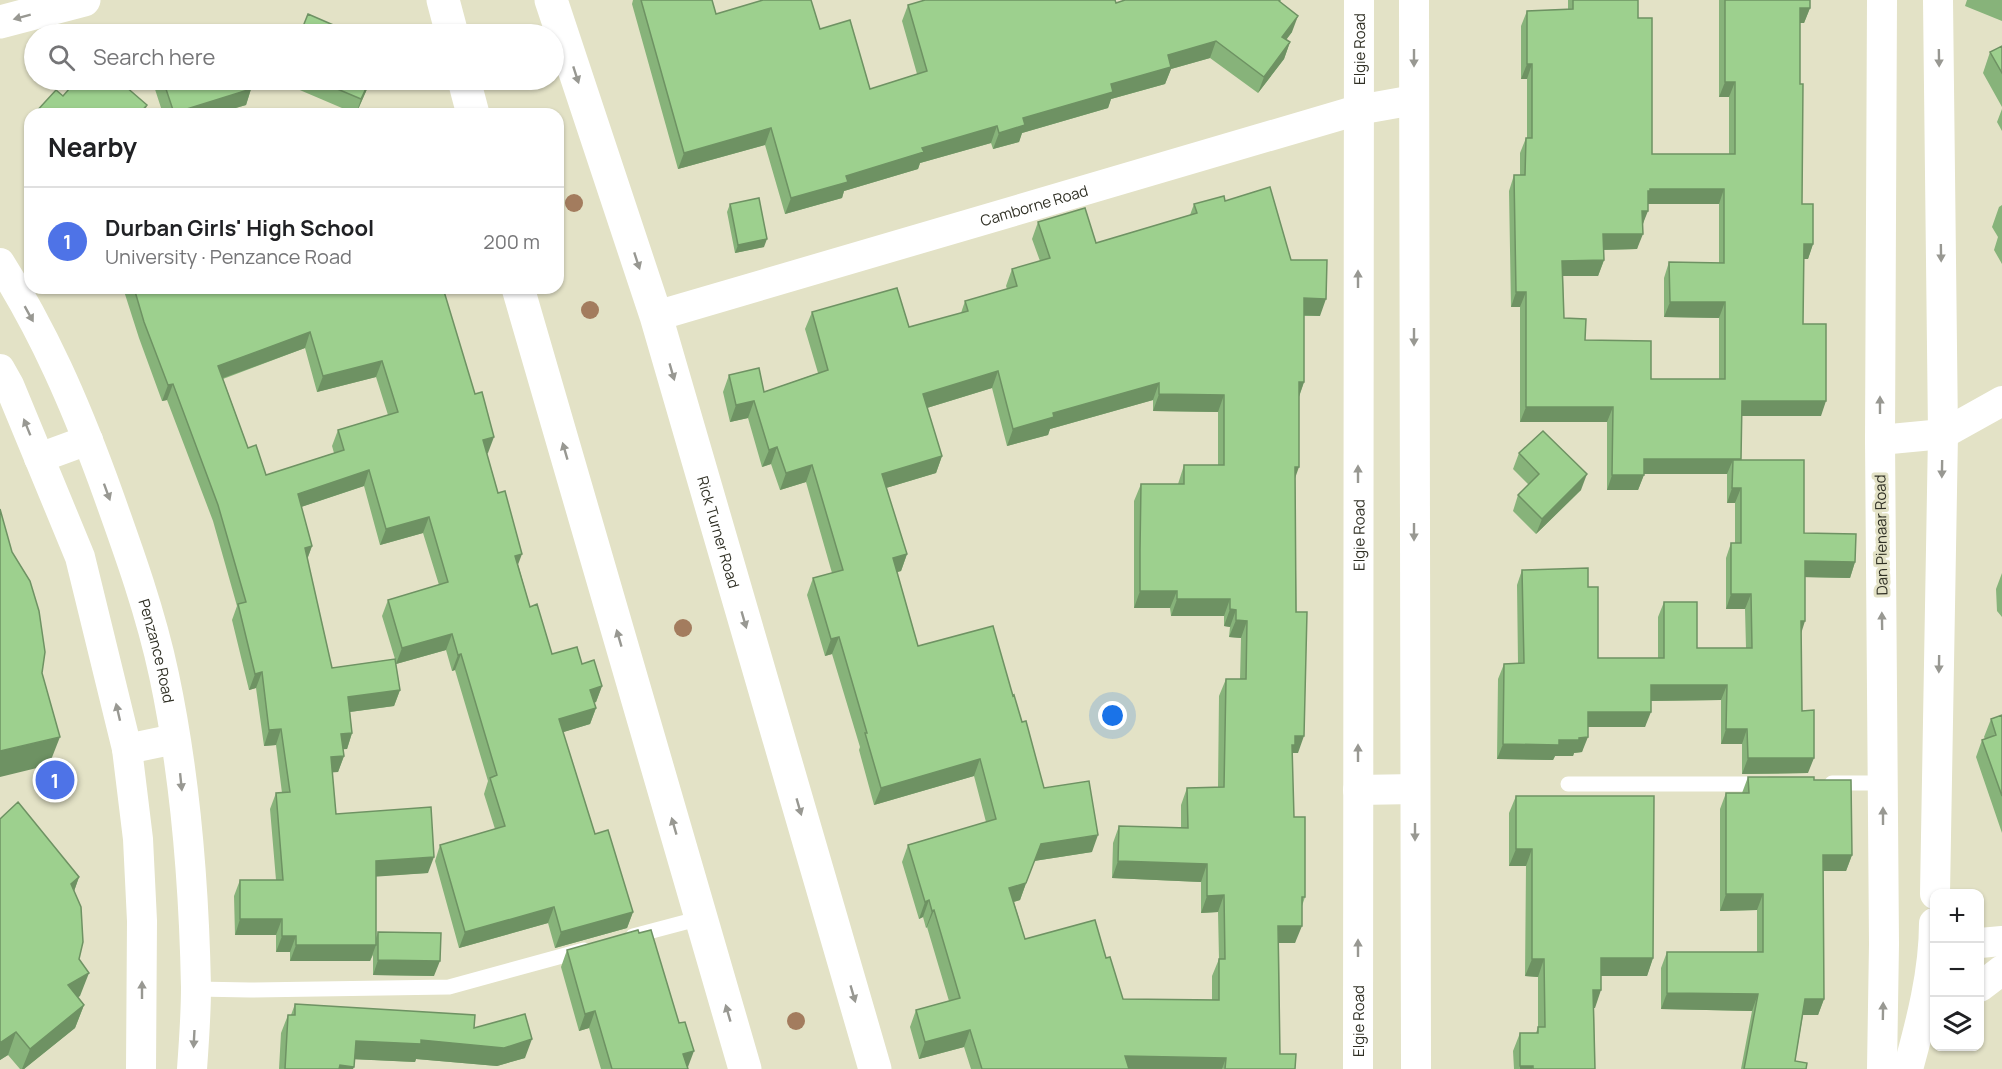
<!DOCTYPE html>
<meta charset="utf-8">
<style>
:root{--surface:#fff;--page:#f6f6f6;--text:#202124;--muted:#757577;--line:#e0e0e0;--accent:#4e73e7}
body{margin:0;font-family:Manrope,sans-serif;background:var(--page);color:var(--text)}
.controls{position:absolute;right:18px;bottom:18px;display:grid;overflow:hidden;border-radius:12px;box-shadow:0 2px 4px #0004}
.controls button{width:54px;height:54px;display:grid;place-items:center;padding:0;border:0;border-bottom:2px solid var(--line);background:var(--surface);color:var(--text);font:30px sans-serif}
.you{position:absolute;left:1113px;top:716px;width:21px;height:21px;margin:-15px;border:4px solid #fff;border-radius:50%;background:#1a73e8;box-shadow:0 0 0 9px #1a73e833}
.badge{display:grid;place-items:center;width:39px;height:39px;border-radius:50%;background:var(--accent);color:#fff;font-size:20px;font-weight:700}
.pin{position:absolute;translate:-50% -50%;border:3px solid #fff;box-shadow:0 2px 6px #0006}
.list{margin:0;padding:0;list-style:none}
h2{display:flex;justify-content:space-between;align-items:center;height:78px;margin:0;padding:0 24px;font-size:26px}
h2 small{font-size:20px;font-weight:400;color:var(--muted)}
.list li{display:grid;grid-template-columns:39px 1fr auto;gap:18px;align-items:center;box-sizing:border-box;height:108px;padding:0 24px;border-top:2px solid var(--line)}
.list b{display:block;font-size:22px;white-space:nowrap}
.list p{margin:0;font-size:20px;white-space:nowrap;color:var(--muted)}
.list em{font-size:20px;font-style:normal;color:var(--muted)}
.icon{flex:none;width:33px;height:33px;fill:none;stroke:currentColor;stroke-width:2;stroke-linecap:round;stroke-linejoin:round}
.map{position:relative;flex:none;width:2002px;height:1069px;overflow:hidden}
.search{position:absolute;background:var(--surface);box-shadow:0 2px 4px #0004;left:24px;top:24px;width:540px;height:66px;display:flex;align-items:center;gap:15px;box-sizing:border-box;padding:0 21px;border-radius:33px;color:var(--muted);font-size:22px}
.panel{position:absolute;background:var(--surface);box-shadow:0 2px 4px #0004;left:24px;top:108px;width:540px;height:186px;border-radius:18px}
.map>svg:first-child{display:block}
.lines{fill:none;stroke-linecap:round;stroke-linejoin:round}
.lane{stroke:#fff;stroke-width:15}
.street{stroke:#fff;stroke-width:30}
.secondary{stroke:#fff;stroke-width:33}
.tree{fill:#a37c5e}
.wall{fill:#87b37a;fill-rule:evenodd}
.shaded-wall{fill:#6e9263}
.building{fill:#9dd08e;stroke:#6e9263;stroke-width:1.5;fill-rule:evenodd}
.oneway{fill:#989892}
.labels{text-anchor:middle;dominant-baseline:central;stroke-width:6;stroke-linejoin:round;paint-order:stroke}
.street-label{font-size:15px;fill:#303025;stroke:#e3e2c6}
</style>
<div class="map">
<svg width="2002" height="1069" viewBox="0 0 2002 1069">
<rect width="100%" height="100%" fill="#e3e2c6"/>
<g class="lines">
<!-- lane -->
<path class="lane" d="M 1832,783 L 1883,783
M 1568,784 L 1766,784
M 633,936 L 701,918
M 196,989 L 250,990 L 449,987 L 584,950"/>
<!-- street -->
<g class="street">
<path d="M 1414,0 L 1416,1069"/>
<path id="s1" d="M 0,263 C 44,332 75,404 103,480 C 126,544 150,609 164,675 C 185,774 194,887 196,987 C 196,1014 194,1042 192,1069"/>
<path id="s2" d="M 656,316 L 1358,110 L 1414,100"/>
<path d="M 0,369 L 9,385 L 80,557 L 127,749 L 138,839 L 142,921 L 141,1069"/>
<path d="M 1880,440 L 1943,434 L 2002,401"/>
<path d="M 39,458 L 88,440"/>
<path d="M 127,749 L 175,739"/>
<path d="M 1358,790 L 1415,789"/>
<path d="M 1935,894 L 1943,434 L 1938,0"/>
<path d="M 1980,943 L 2002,941"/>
<path d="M 1980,987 L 2002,970"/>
<path id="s3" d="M 1358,1069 L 1359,0"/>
<path d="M 1882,1069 L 1884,944 L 1880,440 L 1882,0"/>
<path d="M 1908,1069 C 1921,1022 1934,972 1934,923"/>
</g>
<!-- secondary -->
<g class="secondary">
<path d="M 443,0 L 452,34"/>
<path id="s4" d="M 551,0 L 656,316 L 875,1069"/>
<path d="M 0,22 L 84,0"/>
<path d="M 464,80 L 473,114"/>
<path d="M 518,288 L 745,1069"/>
</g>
</g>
<!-- trees -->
<g class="tree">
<circle cx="574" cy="203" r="9"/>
<circle cx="590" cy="310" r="9"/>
<circle cx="683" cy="628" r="9"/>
<circle cx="796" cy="1021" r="9"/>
</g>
<!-- wall -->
<path class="wall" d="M 633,0 L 712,0 L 716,14 L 820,29 L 870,89 L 917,74 L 902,21 L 908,5 L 1116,3 L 1125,0 L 1281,0 L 1280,2 L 1292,32 L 1286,40 L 1290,42 L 1284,59 L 1258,93 L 1210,58 L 1171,69 L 1165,84 L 1111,99 L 1108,108 L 1022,133 L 1019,142 L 993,149 L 991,143 L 920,163 L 918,169 L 844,191 L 842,198 L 785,214 L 765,145 L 678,169 L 632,4 Z
M 1568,0 L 1638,0 L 1638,18 L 1652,154 L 1729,154 L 1729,97 L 1719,97 L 1719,0 L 1810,0 L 1810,8 L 1804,23 L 1800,23 L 1800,84 L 1802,204 L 1813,244 L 1808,259 L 1803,259 L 1803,324 L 1821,416 L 1741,416 L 1740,460 L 1804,533 L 1855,562 L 1850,578 L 1805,577 L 1801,632 L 1802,711 L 1808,773 L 1742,774 L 1742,744 L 1721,744 L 1721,700 L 1651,701 L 1645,727 L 1588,727 L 1582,752 L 1574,753 L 1573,756 L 1555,756 L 1553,760 L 1497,759 L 1498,679 L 1504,664 L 1518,663 L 1517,585 L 1522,570 L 1588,587 L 1598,658 L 1658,658 L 1658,617 L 1664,602 L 1697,648 L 1746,648 L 1745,609 L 1726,609 L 1726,558 L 1731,543 L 1735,543 L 1735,503 L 1727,503 L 1727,474 L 1644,474 L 1638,490 L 1607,490 L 1607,422 L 1520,422 L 1520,307 L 1511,307 L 1509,191 L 1514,175 L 1520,175 L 1520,153 L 1526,138 L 1527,138 L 1527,79 L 1521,79 L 1521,26 L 1527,11 L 1568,9 ZM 1648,204 L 1719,204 L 1719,263 L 1669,262 L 1664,278 L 1664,317 L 1719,318 L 1719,379 L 1651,379 L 1585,340 L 1564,318 L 1563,276 L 1598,276 L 1604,260 L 1603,250 L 1637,249 Z
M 1967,0 L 2002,0 L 2002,21 L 1965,6 Z
M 2002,46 L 2002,107 L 1983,73 L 1990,52 Z
M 152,80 L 248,80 L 251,89 L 246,105 L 215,114 L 163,114 Z
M 282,80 L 371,80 L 356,114 L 281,82 Z
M 2002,109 L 2002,131 L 1997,122 Z
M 30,125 L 30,141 L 26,137 Z
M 30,143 L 30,154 L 27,151 Z
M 1225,201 L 1291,260 L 1320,316 L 1304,316 L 1304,382 L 1299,397 L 1295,478 L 1298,753 L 1292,753 L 1294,817 L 1305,897 L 1302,906 L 1295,943 L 1279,943 L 1280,1054 L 1295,1069 L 971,1069 L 964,1047 L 919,1059 L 910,1027 L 916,1010 L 949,1001 L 927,927 L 926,928 L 923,917 L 919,919 L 902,862 L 908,845 L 986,822 L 974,776 L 874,805 L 859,750 L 860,747 L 832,654 L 825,656 L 807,595 L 813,578 L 832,573 L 806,482 L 780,490 L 771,464 L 762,467 L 748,418 L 730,422 L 723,392 L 729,375 L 764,392 L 818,373 L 805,329 L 812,312 L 909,327 L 961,313 L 965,301 L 1007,289 L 1006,286 L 1012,269 L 1040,261 L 1032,239 L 1038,222 L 1096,243 L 1190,215 L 1194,204 ZM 992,388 L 1007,446 L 1048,435 L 1050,429 L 1153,400 L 1153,411 L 1218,412 L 1218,465 L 1184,465 L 1178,484 L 1141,484 L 1134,501 L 1134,608 L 1170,608 L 1171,616 L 1224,616 L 1224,626 L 1230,627 L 1229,637 L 1241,638 L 1240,679 L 1226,679 L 1219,696 L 1218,787 L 1187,788 L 1181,805 L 1181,828 L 1119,826 L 1113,843 L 1112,878 L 1201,882 L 1201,913 L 1218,912 L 1219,959 L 1212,976 L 1212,1000 L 1123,999 L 1106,958 L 1025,939 L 1014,902 L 1020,900 L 1034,861 L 1092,852 L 1044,788 L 1013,696 L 918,646 L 897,572 L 901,571 L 907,554 L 886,488 L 936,473 L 942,456 L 927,408 Z
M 730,204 L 764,247 L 735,253 L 727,212 Z
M 2002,205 L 2002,264 L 1994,250 L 1998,237 L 1992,227 L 1999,207 Z
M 123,288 L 443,288 L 488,453 L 487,454 L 530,607 L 552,654 L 582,664 L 602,686 L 596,702 L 594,703 L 596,708 L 590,724 L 563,732 L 595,834 L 633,912 L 627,928 L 555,948 L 548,923 L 459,948 L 435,861 L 440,845 L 495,829 L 484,794 L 488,781 L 455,670 L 452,671 L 446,650 L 396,664 L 400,690 L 394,706 L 350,712 L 352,733 L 347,749 L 343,749 L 344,756 L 338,772 L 332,772 L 336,814 L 428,873 L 376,876 L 376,938 L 378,932 L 434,976 L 373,975 L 373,955 L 370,961 L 290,961 L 290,952 L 276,952 L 276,935 L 235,935 L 234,896 L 240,880 L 276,880 L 270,809 L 276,793 L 282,793 L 276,745 L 264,746 L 256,688 L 249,690 L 232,620 L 237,606 L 213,521 L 167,400 L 162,401 L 139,338 ZM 305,348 L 317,392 L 376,377 L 388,415 L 338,430 L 332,446 L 334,453 L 266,475 L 248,448 L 223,379 ZM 364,486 L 380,545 L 423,533 L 439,585 L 388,600 L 382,616 L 395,659 L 332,668 L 307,560 L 312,546 L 301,507 Z
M 1519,453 L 1581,490 L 1536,534 L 1513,511 L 1518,495 L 1529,485 L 1513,469 Z
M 2002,573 L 2002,617 L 1997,611 L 1996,589 Z
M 2002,715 L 2002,833 L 1976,757 L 1982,740 L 1985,739 L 1984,737 L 1991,719 Z
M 1748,777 L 1814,780 L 1852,855 L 1846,871 L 1823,871 L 1824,999 L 1818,1015 L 1803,1015 L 1795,1061 L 1806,1069 L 1741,1069 L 1752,1011 L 1661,1009 L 1661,968 L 1667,952 L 1757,952 L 1757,910 L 1720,911 L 1720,809 L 1726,793 L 1742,793 Z
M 1516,796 L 1653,958 L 1647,976 L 1601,976 L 1594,1008 L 1595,1069 L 1514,1069 L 1513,1051 L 1520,1033 L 1536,1033 L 1538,1027 L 1538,977 L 1525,976 L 1526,866 L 1509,866 L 1509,813 Z
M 0,819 L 79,877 L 74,891 L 80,996 L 77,997 L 84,1005 L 75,1028 L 24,1069 L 20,1069 L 8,1055 L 0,1060 Z
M 567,950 L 688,1067 L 688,1069 L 601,1069 L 589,1028 L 579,1031 L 561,967 Z
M 295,1004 L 474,1028 L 525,1058 L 497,1066 L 416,1059 L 415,1062 L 354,1059 L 353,1069 L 279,1069 L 281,1033 L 288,1015 L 291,1015 Z"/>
<!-- shaded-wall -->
<path class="shaded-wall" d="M 1800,8 L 1810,8 L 1804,23 L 1795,23 Z
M 1298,16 L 1292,32 L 1276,53 L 1282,37 Z
M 1216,41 L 1210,58 L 1171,69 L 1165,84 L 1111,99 L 1108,108 L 1022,133 L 1019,142 L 993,149 L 999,133 L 1023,118 L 1111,84 L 1168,55 Z
M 1290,42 L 1284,59 L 1258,93 L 1264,77 Z
M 1527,64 L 1532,64 L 1527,79 L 1521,79 Z
M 370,80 L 371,80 L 356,114 L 361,99 Z
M 1725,82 L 1735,82 L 1729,97 L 1719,97 Z
M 251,89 L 246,105 L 215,114 L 173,114 L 174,113 Z
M 147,105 L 144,114 L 139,114 Z
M 997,126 L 991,143 L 920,163 L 918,169 L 844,191 L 842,198 L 785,214 L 791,198 L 846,176 L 922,148 Z
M 771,128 L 765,145 L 678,169 L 684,153 Z
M 1650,189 L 1724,189 L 1719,204 L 1645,204 L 1648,191 Z
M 1642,211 L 1648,211 L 1642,226 Z
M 1603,234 L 1643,234 L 1637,249 L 1598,250 Z
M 767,239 L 764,247 L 735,253 L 738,245 Z
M 1804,244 L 1813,244 L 1808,259 L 1798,259 Z
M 1604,260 L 1598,276 L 1557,276 L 1562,261 Z
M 1516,292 L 1526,292 L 1520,307 L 1511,307 Z
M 1304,298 L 1326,299 L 1320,316 L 1298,315 Z
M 1670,302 L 1725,302 L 1719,318 L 1664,317 Z
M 310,332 L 305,348 L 212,382 L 218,366 Z
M 382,361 L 376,377 L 317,392 L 323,376 Z
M 998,371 L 992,388 L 917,411 L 923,394 Z
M 1299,382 L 1304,382 L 1298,399 Z
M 1159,383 L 1153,400 L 1050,429 L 1048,435 L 1007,446 L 1013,429 L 1053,413 Z
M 173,384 L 167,400 L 162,401 L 168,385 Z
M 1159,394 L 1224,395 L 1218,412 L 1153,411 Z
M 754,401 L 748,418 L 730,422 L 736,405 Z
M 1742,401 L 1826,401 L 1821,416 L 1736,416 Z
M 1526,407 L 1613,407 L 1607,422 L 1520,422 Z
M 494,437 L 488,453 L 477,456 L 483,440 Z
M 777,447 L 771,464 L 762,467 L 769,450 Z
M 942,456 L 936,473 L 876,491 L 882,474 Z
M 1644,459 L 1741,459 L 1735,474 L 1733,460 L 1727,474 L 1639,474 Z
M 812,465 L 806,482 L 780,490 L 786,473 Z
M 1295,467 L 1299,467 L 1293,484 Z
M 369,470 L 364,486 L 292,510 L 298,494 Z
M 1587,474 L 1581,490 L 1536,534 L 1542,519 Z
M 1612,475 L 1644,475 L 1638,490 L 1607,490 Z
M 1732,488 L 1741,488 L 1735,503 L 1727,503 Z
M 429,517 L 423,533 L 380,545 L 386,529 Z
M 312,546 L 306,562 L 305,548 Z
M 522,554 L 516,570 L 515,556 Z
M 907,554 L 901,571 L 887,575 L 893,558 Z
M 1805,561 L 1855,562 L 1850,578 L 1799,577 Z
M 1140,591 L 1177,591 L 1170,608 L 1134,608 Z
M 1731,594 L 1751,594 L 1745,609 L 1726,609 Z
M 1177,599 L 1230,599 L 1224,616 L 1171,616 Z
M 1230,609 L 1236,610 L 1230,627 L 1224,626 Z
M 1236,620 L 1247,621 L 1241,638 L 1229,637 Z
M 1801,621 L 1805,621 L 1800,637 Z
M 452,634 L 446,650 L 396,664 L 402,648 Z
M 839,637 L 832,654 L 825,656 L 831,639 Z
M 461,654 L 455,670 L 452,671 L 458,655 Z
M 262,672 L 256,688 L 249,690 L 255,674 Z
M 1651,685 L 1727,685 L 1721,700 L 1645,701 Z
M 602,686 L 596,702 L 584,706 L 590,690 Z
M 400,690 L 394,706 L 342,713 L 348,697 Z
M 596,708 L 590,724 L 554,735 L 559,719 Z
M 1588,712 L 1651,712 L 1645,727 L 1583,727 Z
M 281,729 L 276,745 L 264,746 L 269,730 Z
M 1726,729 L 1747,729 L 1742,744 L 1721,744 Z
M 352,733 L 347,749 L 335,750 L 341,734 Z
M 1295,736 L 1304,736 L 1298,753 L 1292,753 L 1286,762 Z
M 60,737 L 49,765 L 0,777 L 0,751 Z
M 1588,737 L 1582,752 L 1574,753 L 1573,756 L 1555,756 L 1553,760 L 1497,759 L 1503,744 L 1559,740 Z
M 344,756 L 338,772 L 325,773 L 331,757 Z
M 1748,758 L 1814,758 L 1808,773 L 1742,774 Z
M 980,759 L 974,776 L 874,805 L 881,788 Z
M 1098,835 L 1092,852 L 1034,861 L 1020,900 L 1003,905 L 1009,888 L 1041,844 Z
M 1516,849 L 1532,849 L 1526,866 L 1509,866 Z
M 1823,855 L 1852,855 L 1846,871 L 1817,871 Z
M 434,857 L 428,873 L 371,877 L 376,861 Z
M 1118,861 L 1207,864 L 1201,882 L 1112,878 Z
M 79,877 L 71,900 L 71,884 Z
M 1726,894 L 1763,894 L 1757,910 L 1720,911 Z
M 1224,895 L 1218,912 L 1201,913 L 1207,896 Z
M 929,900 L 923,917 L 919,919 L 925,902 Z
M 554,907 L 548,923 L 459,948 L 465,932 Z
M 934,910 L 927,927 L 926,928 L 932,911 Z
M 633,912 L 627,928 L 555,948 L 561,932 Z
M 240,919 L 282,919 L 276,935 L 235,935 Z
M 1278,926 L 1302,926 L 1295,943 L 1272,943 Z
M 282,936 L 296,936 L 290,952 L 276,952 Z
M 296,945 L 376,945 L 370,961 L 290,961 Z
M 1601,958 L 1653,958 L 1647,976 L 1595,976 Z
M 1532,959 L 1544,959 L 1538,977 L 1525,976 Z
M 378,960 L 440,961 L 434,976 L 373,975 Z
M 89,973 L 80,996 L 60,1008 L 68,985 Z
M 1593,990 L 1601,990 L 1595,1008 L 1587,1008 Z
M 1667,993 L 1758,994 L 1752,1011 L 1661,1009 Z
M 1805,999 L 1824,999 L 1818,1015 L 1799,1015 Z
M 84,1005 L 75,1028 L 24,1069 L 22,1069 L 30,1049 Z
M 595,1011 L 589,1028 L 579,1031 L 585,1014 Z
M 970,1030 L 964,1047 L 919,1059 L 925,1042 Z
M 16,1032 L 8,1055 L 0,1060 L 0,1043 Z
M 532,1039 L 525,1058 L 497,1066 L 416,1059 L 415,1062 L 349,1059 L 356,1041 Z
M 694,1051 L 688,1067 L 683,1069 L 683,1054 Z
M 1125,1056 L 1226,1058 L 1222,1069 L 1120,1069 Z
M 340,1065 L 354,1067 L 353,1069 L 338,1069 Z
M 1520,1066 L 1533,1066 L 1532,1069 L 1520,1069 Z"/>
<!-- building -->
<path class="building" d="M 641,0 L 712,0 L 716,14 L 763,0 L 811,0 L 820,29 L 850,20 L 870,89 L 927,71 L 908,5 L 925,0 L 1115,0 L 1116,3 L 1125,0 L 1279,0 L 1279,1 L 1298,16 L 1282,37 L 1290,42 L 1264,77 L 1216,41 L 1168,55 L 1171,67 L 1111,84 L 1113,92 L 1023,118 L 1025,125 L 999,133 L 997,126 L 922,148 L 924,152 L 846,176 L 848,182 L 791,198 L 771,128 L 684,153 Z
M 1573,0 L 1638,0 L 1638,18 L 1652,18 L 1652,154 L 1735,154 L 1735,82 L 1725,82 L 1725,0 L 1810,0 L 1810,8 L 1800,8 L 1800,84 L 1803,84 L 1802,204 L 1813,204 L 1813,244 L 1804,244 L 1803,324 L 1826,324 L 1826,401 L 1742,401 L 1741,459 L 1644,459 L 1644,475 L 1612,475 L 1613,407 L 1526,407 L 1526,292 L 1516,292 L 1514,175 L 1525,175 L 1526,138 L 1532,138 L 1532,64 L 1527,64 L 1527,11 L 1573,9 ZM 1650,189 L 1724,189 L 1724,263 L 1669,262 L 1670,302 L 1725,302 L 1725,379 L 1651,379 L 1651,341 L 1585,340 L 1586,319 L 1564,318 L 1562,261 L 1604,260 L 1603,234 L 1643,234 L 1642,211 L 1648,211 L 1648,191 L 1650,191 Z
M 308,14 L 354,34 L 300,34 Z
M 217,30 L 219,34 L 203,34 Z
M 2002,46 L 2002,73 L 1990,52 Z
M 77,80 L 90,80 L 94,84 L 99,80 L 118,80 L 147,105 L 139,114 L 34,114 L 56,90 L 63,96 Z
M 163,80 L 248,80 L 251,89 L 174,113 Z
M 316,80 L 370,80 L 361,99 Z
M 1270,187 L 1291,260 L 1327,260 L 1326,299 L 1304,298 L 1304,382 L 1299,382 L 1299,467 L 1295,467 L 1296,612 L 1307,612 L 1304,736 L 1295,736 L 1295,745 L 1292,745 L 1294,817 L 1305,817 L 1305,897 L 1302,897 L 1302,926 L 1278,926 L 1280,1054 L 1296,1054 L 1295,1069 L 1225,1069 L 1226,1058 L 1125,1056 L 1129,1069 L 982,1069 L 970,1030 L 925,1042 L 916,1010 L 960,998 L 934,910 L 932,911 L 929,900 L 925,902 L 908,845 L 996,819 L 980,759 L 881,788 L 865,733 L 867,733 L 839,637 L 831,639 L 813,578 L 843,570 L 812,465 L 786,473 L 777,447 L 769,450 L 754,401 L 736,405 L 729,375 L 759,368 L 764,392 L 828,370 L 812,312 L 897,288 L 909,327 L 968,311 L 965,301 L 1017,286 L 1012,269 L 1050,258 L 1038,222 L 1085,208 L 1096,243 L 1197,213 L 1194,204 L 1224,196 L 1225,201 ZM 998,371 L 1013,429 L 1054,417 L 1053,413 L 1159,383 L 1159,394 L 1224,395 L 1224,465 L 1184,465 L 1184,484 L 1141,484 L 1140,550 L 1140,591 L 1177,591 L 1177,599 L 1230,599 L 1230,609 L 1236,610 L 1236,620 L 1247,621 L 1246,679 L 1226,679 L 1224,787 L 1187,788 L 1188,828 L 1119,826 L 1118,861 L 1207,864 L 1207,896 L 1224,895 L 1225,959 L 1219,959 L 1219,1000 L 1123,999 L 1110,957 L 1106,958 L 1095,920 L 1025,939 L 1009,888 L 1026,883 L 1041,844 L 1098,835 L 1089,781 L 1044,788 L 1026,721 L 1022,722 L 1014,695 L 1013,696 L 993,626 L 918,646 L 893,558 L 907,554 L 882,474 L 942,456 L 923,394 Z
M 759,198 L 767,239 L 738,245 L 730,204 Z
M 134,288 L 443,288 L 475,394 L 482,392 L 494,437 L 483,440 L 498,493 L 505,491 L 522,554 L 515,556 L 530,607 L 537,604 L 552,654 L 577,647 L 582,664 L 594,660 L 602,686 L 590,690 L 596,708 L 559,719 L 595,834 L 608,830 L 633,912 L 561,932 L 554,907 L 465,932 L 440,845 L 505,826 L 490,778 L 497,775 L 461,654 L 458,655 L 452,634 L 402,648 L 388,600 L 448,582 L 429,517 L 386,529 L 369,470 L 298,494 L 312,546 L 305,548 L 332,668 L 395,659 L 400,690 L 348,697 L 352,733 L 341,734 L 344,756 L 331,757 L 336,814 L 431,807 L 434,857 L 376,861 L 376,945 L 296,945 L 296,936 L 282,936 L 282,919 L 240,919 L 240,880 L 283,880 L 276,793 L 290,792 L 281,729 L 269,730 L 262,672 L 255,674 L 238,604 L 246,602 L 218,505 L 173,384 L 168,385 L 144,322 ZM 310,332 L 323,376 L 382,361 L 398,412 L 338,430 L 344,450 L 266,475 L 256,445 L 248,448 L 218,366 Z
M 1543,431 L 1587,474 L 1542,519 L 1518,495 L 1539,474 L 1519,453 Z
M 1733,460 L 1804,460 L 1804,533 L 1856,534 L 1855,562 L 1805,561 L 1805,621 L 1801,621 L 1802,711 L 1814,710 L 1814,758 L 1748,758 L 1747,729 L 1726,729 L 1727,685 L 1651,685 L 1651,712 L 1588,712 L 1588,737 L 1579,738 L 1579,740 L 1559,740 L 1559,745 L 1503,744 L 1504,664 L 1524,663 L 1522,570 L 1588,568 L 1588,587 L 1598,587 L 1598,658 L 1664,658 L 1664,602 L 1697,602 L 1697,648 L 1752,648 L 1751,594 L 1731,594 L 1731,543 L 1741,543 L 1741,488 L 1732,488 Z
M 0,509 L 12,552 L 30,581 L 39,611 L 45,652 L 42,673 L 60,737 L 0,751 Z
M 2002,715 L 2002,796 L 1982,740 L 1996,735 L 1991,719 Z
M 1748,777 L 1814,777 L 1814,780 L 1851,780 L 1852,855 L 1823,855 L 1824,999 L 1805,999 L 1795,1061 L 1807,1063 L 1806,1069 L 1744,1069 L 1758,994 L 1667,993 L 1667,952 L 1763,952 L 1763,894 L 1726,894 L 1726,793 L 1749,793 Z
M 1516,796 L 1654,796 L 1653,958 L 1601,958 L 1601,990 L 1593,990 L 1595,1069 L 1533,1069 L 1533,1066 L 1520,1066 L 1520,1033 L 1538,1033 L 1538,1027 L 1545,1027 L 1544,959 L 1532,959 L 1532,849 L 1516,849 Z
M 18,802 L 79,877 L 71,884 L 81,907 L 83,942 L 79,959 L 89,973 L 68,985 L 84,1005 L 30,1049 L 16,1032 L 0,1043 L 0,819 Z
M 638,930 L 639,933 L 651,930 L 679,1023 L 685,1022 L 694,1051 L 683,1054 L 688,1069 L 612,1069 L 595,1011 L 585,1014 L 567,950 Z
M 378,932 L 441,933 L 440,961 L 378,960 Z
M 295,1004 L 475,1015 L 474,1028 L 525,1014 L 532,1039 L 504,1048 L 421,1040 L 421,1044 L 356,1041 L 354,1067 L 340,1065 L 339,1069 L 285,1069 L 288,1015 L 295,1015 Z"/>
<!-- one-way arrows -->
<defs><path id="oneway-solid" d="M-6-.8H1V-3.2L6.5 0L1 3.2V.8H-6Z" transform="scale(1.5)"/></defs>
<g class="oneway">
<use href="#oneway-solid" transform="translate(22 17) rotate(165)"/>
<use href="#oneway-solid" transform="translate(1414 58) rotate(90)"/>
<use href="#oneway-solid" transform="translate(1939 58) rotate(89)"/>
<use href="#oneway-solid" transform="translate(576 75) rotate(72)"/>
<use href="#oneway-solid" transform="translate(1941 253) rotate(89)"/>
<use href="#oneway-solid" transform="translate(637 261) rotate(72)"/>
<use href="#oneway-solid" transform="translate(1358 279) rotate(-90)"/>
<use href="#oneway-solid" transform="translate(29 314) rotate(61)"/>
<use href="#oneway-solid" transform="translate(1414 337) rotate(90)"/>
<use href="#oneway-solid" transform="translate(672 372) rotate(74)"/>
<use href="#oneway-solid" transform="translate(1880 405) rotate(-90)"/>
<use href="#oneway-solid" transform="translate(27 427) rotate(-112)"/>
<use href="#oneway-solid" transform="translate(565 451) rotate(-106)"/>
<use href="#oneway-solid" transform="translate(1942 469) rotate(91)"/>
<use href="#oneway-solid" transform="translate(1358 474) rotate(-90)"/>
<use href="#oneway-solid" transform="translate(107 492) rotate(70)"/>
<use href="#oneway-solid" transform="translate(1414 532) rotate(90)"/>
<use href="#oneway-solid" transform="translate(744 620) rotate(74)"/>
<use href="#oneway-solid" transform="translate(1882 621) rotate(-91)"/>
<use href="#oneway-solid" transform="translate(619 638) rotate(-106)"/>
<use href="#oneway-solid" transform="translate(1939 664) rotate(91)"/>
<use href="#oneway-solid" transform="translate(118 712) rotate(-103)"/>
<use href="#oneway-solid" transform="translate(1358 753) rotate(-90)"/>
<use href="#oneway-solid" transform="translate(181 782) rotate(84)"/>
<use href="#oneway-solid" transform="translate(799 807) rotate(74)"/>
<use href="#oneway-solid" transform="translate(1883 816) rotate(-90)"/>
<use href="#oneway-solid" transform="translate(674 826) rotate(-106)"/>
<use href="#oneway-solid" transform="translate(1415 832) rotate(90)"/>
<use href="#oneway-solid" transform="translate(1358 948) rotate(-90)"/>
<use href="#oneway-solid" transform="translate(142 990) rotate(-90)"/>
<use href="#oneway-solid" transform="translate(853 994) rotate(74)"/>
<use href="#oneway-solid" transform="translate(1883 1011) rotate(-89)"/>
<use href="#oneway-solid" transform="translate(728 1013) rotate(-106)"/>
<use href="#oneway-solid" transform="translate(194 1039) rotate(93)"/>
</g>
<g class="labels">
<!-- street labels -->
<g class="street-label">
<text stroke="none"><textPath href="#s3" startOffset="1020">Elgie Road</textPath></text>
<text stroke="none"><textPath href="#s2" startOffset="394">Camborne Road</textPath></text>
<text stroke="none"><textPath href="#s4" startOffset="558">Rick Turner Road</textPath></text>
<text stroke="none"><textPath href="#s3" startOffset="534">Elgie Road</textPath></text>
<text transform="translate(1881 535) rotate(-91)">Dan Pienaar Road</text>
<text stroke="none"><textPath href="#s1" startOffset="420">Penzance Road</textPath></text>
<text stroke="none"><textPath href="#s3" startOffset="48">Elgie Road</textPath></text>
</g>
</g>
</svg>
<div class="controls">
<button>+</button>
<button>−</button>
<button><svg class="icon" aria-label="layers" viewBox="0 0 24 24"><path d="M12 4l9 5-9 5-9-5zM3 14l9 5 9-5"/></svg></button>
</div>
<div class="you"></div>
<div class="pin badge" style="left:55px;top:780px">1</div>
<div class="search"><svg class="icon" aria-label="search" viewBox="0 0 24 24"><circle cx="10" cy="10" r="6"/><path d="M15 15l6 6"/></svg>Search here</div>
<section class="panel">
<h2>Nearby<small></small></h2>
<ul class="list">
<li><span class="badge">1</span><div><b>Durban Girls' High School</b><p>University · Penzance Road</p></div><em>200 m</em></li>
</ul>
</section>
</div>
